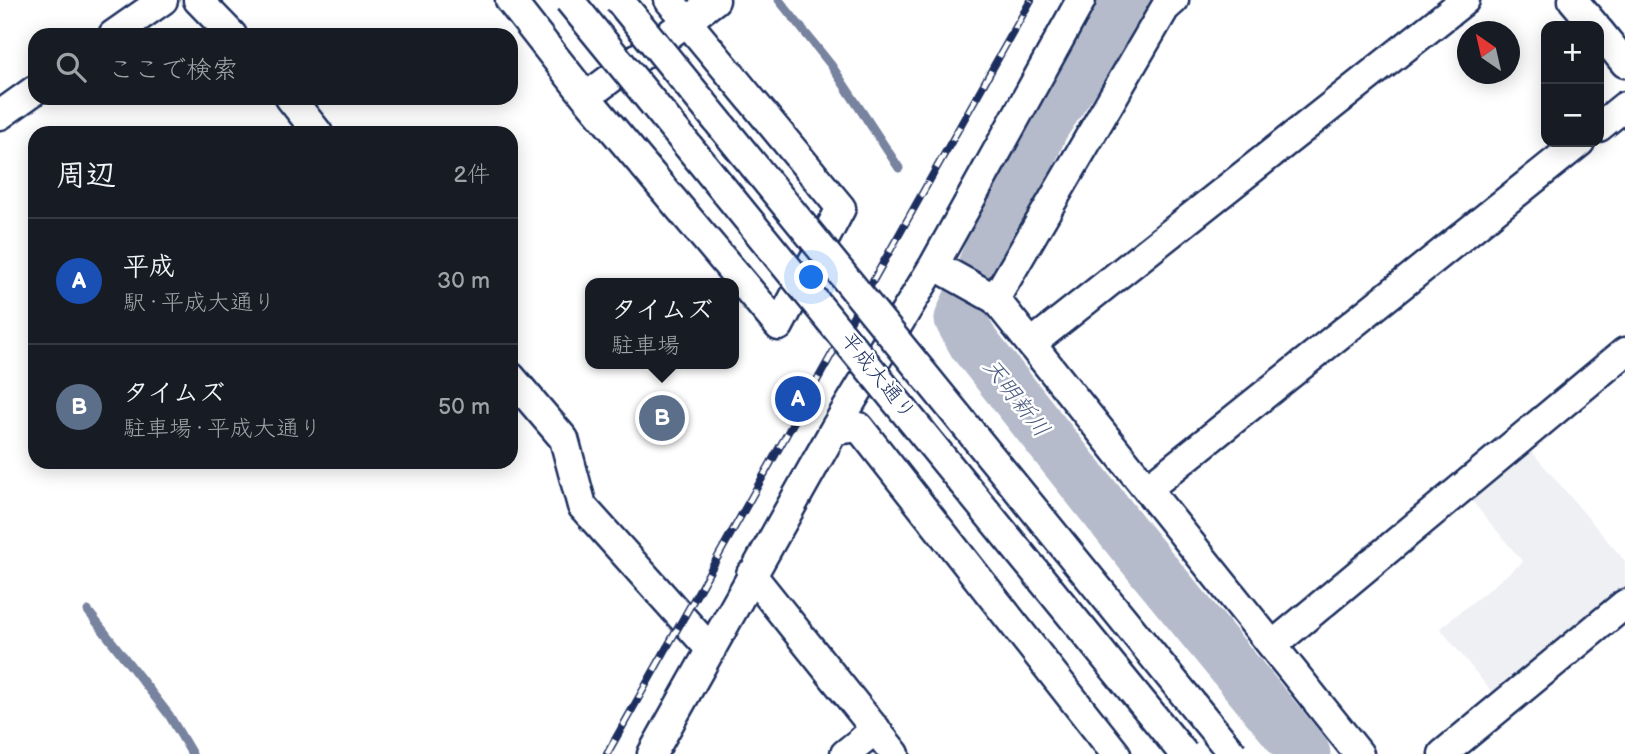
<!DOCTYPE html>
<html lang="ja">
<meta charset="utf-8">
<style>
:root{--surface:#171b24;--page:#20242c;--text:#f1f3f6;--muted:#9ea1a6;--line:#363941;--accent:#d1495b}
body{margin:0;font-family:"Balsamiq Sans","Klee One",sans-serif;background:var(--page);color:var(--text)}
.controls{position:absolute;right:21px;top:21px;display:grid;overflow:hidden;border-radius:14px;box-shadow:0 4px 18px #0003}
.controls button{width:63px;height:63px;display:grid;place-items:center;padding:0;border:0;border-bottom:2px solid var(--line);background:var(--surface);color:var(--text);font:35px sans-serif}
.compass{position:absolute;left:1457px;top:21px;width:63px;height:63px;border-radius:50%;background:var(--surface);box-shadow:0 4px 18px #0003;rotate:326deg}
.you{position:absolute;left:812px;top:278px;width:24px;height:24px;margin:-18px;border:5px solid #fff;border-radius:50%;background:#1a73e8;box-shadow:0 0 0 10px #1a73e833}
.badge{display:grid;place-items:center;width:46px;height:46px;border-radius:50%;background:var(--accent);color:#fff;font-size:23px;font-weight:700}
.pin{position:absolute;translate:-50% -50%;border:4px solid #fff;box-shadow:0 2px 7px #0006}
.popup{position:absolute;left:585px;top:278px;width:154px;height:91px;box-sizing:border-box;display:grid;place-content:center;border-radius:14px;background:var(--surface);filter:drop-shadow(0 2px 5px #0005);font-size:23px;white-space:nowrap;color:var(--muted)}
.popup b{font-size:26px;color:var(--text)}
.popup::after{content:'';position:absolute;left:50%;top:100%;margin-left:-14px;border:14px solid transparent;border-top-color:var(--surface)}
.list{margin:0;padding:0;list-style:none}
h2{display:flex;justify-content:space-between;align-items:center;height:91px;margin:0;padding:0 28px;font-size:30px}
h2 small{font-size:23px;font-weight:400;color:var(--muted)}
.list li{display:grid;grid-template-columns:46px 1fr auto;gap:21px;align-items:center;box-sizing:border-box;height:126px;padding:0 28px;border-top:2px solid var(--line)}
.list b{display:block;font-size:26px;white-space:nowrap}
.list p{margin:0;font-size:23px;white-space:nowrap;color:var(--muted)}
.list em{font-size:23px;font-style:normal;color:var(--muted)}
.icon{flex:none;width:38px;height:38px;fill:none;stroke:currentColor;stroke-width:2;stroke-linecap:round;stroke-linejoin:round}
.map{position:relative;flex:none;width:1625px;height:754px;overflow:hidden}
.search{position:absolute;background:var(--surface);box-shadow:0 4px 18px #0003;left:28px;top:28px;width:490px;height:77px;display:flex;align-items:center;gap:18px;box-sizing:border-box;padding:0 24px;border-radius:21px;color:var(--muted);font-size:26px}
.panel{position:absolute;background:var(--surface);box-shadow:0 4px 18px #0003;left:28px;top:126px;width:490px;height:343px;border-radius:21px}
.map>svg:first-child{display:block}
.built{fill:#eff0f4}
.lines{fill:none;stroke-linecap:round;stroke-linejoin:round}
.stream{stroke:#77839f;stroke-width:9}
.river{stroke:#b5bbca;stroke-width:51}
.minor-casing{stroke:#1b2f5e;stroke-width:33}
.minor{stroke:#fff;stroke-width:28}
.rail-casing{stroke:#1b2f5e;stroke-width:8}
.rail{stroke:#fff;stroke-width:5;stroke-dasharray:16;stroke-linecap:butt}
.minor-bridge-casing{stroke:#1b2f5e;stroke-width:33;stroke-linecap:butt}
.minor-bridge{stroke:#fff;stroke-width:28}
.labels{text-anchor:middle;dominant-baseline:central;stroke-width:5;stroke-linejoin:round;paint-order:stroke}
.street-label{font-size:21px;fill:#1b2f5e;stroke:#fff}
.water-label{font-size:23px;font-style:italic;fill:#49597e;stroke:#fff}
</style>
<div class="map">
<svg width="1625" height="754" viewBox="0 0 1625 754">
<rect width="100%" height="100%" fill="#fff"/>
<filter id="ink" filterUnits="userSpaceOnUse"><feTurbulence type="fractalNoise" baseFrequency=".0143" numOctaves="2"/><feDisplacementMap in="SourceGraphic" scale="14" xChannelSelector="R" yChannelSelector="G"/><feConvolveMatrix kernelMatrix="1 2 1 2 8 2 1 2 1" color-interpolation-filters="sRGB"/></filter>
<g filter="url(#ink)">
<!-- built -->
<path class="built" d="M 1521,439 L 1625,561 L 1625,604 L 1502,705 L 1440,628 L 1523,562 L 1461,488 Z"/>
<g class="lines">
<!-- stream -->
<path class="stream" d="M 779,0 L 831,65 L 899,168
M 88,611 L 169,715 L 192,754"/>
<!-- river -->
<path class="river" d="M 1127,0 L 1043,127 L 960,319 L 974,344 L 1134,546 L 1305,754"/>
<defs>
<path id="minor" d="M 198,0 L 232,35
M 510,0 L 586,97 L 779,326 L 841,208 L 669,0
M 1573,0 L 1595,26
M 1599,31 L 1625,63
M 113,35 L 163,0
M 586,97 L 715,0
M 290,98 L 318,133
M 0,115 L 35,90
M 1599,127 L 1625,106
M 934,265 L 995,299 L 1359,754
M 995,299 L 1165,8 L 1174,0
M 1031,344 L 1465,0
M 511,377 L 564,439 L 582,506 L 711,650
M 834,430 L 859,427 L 1116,754
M 1147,489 L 1580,142
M 751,574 L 895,754
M 1273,645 L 1625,352
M 652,754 L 834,430 L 934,265 L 1081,0
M 845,754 L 876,729
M 1443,754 L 1625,604"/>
</defs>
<!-- minor casing -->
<use href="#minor" class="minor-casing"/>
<!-- minor -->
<use href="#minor" class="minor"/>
<defs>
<path id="rail" d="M 607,754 L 1031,0"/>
</defs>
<!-- rail casing -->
<use href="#rail" class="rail-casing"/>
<!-- rail -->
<use href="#rail" class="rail"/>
<defs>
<path id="minor-bridge" d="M 569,0 L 1184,754
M 619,0 L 1233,754"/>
</defs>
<!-- minor-bridge casing -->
<use href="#minor-bridge" class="minor-bridge-casing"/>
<!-- minor-bridge -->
<use href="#minor-bridge" class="minor-bridge"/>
</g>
</g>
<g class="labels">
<!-- street labels -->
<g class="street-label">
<text transform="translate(878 376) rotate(51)">平成大通り</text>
</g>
<!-- water labels -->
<g class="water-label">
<text transform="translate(1016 398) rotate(52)">天明新川</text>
</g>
</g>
</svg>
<div class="controls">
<button>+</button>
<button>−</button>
</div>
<svg class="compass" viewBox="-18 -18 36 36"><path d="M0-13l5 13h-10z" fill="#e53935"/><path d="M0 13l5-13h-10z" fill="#9ea1a6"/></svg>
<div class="you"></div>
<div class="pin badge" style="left:798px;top:399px;background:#1a4fb4">A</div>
<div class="pin badge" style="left:662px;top:418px;background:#5c6f8a">B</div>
<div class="popup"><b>タイムズ</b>駐車場</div>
<div class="search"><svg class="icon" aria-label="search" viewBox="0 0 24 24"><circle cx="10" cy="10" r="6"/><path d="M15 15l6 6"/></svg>ここで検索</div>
<section class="panel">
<h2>周辺<small>2件</small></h2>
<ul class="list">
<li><span class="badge" style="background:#1a4fb4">A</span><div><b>平成</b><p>駅 · 平成大通り</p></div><em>30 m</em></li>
<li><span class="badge" style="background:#5c6f8a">B</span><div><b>タイムズ</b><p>駐車場 · 平成大通り</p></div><em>50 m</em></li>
</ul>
</section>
</div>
